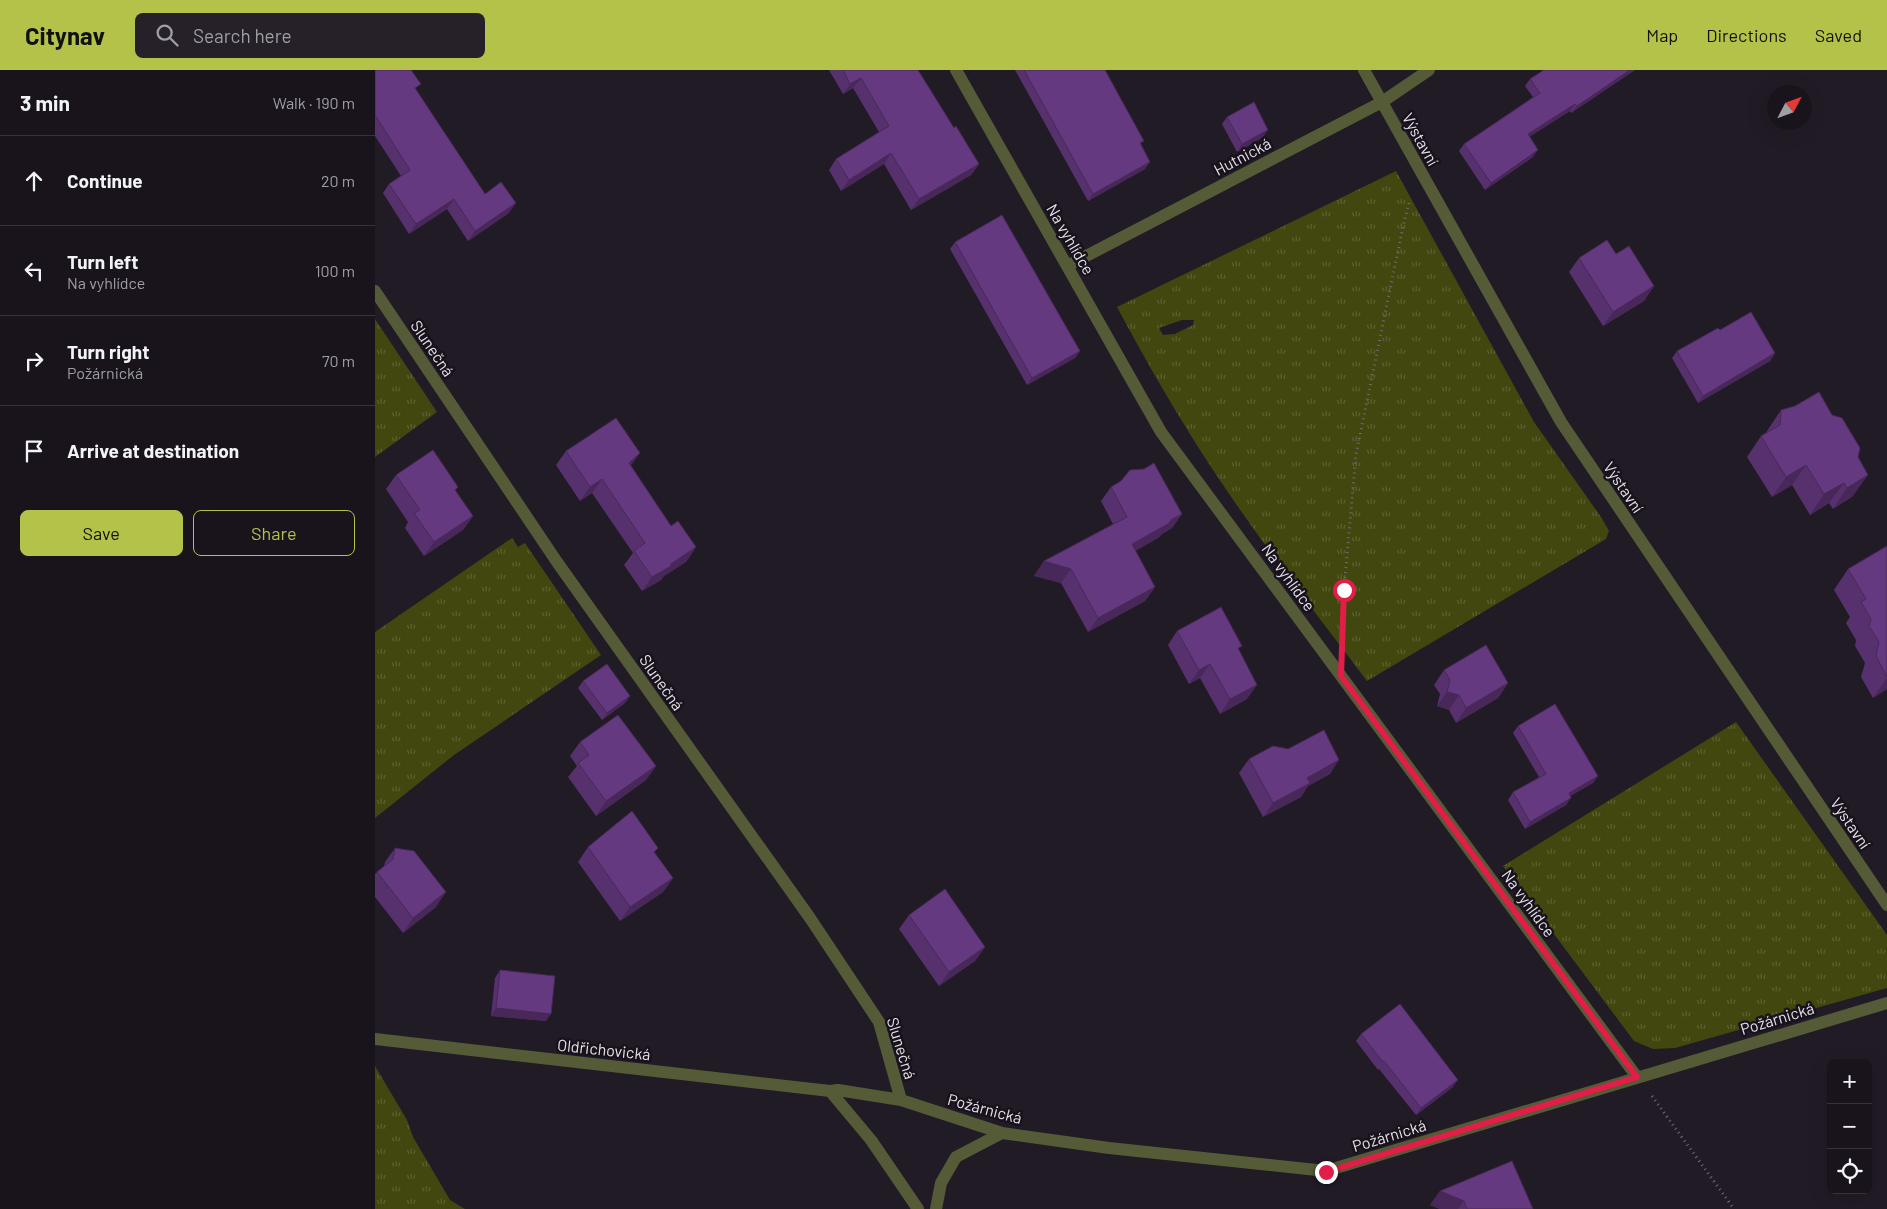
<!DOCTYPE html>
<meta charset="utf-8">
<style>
:root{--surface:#19141c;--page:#262129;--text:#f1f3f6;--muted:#9f9ea3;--line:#37333b;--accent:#b4c24a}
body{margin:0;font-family:Barlow,sans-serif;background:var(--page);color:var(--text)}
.controls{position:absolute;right:15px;bottom:15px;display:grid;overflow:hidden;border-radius:8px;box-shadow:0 5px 20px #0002}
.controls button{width:45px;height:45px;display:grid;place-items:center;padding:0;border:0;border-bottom:1px solid var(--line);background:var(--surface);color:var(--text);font:25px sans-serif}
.compass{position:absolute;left:1392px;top:15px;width:45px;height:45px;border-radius:50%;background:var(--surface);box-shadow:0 5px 20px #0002;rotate:49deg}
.stop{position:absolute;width:15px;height:15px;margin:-11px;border:4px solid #e11d48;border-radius:50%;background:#fff}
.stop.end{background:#e11d48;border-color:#fff;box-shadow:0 1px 5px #0008}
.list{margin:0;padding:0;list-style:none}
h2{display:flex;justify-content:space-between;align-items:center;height:65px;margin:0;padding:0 20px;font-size:21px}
h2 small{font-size:16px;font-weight:400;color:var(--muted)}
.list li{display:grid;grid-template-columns:32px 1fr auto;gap:15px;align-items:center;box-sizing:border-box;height:90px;padding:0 20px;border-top:1px solid var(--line)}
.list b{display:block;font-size:19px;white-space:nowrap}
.list p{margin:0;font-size:16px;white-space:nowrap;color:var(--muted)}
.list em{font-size:16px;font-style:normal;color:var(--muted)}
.actions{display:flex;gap:10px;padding:15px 20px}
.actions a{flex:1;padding:11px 0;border:1px solid var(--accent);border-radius:8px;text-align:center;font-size:18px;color:var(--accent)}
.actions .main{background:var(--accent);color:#111}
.icon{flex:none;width:28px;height:28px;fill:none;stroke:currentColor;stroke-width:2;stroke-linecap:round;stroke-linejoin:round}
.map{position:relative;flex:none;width:1512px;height:1139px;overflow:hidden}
header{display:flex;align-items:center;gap:30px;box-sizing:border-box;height:70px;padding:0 25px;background:var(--accent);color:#111}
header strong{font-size:24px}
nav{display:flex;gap:28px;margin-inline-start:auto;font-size:18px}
.search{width:350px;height:45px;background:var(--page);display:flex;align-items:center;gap:12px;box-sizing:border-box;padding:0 18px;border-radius:8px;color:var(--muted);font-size:19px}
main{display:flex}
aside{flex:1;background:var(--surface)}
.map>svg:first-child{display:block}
.grass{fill:url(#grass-tufts);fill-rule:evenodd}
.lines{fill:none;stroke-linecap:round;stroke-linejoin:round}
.path{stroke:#716b75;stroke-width:3;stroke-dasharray:1 4;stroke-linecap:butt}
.minor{stroke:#565b37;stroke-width:12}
.wall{fill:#57316d}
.shaded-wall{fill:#472859}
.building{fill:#65397f;stroke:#472859}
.route{stroke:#e11d48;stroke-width:6}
.labels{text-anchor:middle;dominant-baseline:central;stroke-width:5;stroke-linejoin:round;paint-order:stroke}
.street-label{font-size:16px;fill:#e6e1e9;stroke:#18121c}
</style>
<header>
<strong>Citynav</strong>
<div class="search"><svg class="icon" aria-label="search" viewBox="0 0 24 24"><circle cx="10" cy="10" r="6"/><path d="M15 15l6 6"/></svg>Search here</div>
<nav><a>Map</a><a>Directions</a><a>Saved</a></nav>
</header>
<main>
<aside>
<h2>3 min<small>Walk · 190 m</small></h2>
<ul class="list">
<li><svg class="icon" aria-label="ahead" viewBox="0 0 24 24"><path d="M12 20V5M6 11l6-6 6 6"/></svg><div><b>Continue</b></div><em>20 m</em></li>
<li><svg class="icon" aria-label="left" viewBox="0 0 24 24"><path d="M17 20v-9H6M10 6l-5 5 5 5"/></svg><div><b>Turn left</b><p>Na vyhlídce</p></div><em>100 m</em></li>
<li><svg class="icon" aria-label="right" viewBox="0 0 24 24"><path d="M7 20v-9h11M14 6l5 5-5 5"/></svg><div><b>Turn right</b><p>Požárnická</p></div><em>70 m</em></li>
<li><svg class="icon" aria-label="arrive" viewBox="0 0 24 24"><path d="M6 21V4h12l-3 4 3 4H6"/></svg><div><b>Arrive at destination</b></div></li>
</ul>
<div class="actions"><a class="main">Save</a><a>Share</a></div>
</aside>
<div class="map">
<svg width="1512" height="1139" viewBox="0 0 1512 1139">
<defs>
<pattern id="grass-tufts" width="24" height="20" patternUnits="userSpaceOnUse" patternTransform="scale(1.25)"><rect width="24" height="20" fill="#41470e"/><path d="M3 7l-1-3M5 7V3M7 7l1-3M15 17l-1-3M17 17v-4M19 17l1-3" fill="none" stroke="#5c6131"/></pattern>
</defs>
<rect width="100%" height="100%" fill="#211b26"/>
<!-- grass -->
<path class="grass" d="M 1021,101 L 1159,352 L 1226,447 L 1234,461 L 1231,469 L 992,611 C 932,532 871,453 818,369 C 791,326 766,282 742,237 ZM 807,250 L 819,250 L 818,255 L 800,264 L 788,265 L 784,258 Z
M 0,249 L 62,342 L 0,387 Z
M 137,468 L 143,477 L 150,473 L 226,585 L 79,685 L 0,748 L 0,562 Z
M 1361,652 L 1512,865 L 1512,918 L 1300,978 L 1278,979 L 1259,971 L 1128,796 Z
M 0,996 L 32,1050 L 38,1067 L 75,1130 L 90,1139 L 0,1139 Z"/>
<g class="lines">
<!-- path -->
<path class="path" d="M 967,568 L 969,520 L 981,384 L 1029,152 L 1035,130
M 1277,1026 L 1359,1139"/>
<!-- minor -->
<path class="minor" d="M 581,0 L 786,362 L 1262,1007
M 989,0 L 1186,352 L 1512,835
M 692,196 L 1007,32 L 1054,0
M 0,221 L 182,492 L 435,848 L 504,952 L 526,1030
M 0,969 L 455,1021 L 463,1020 L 526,1030 L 627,1063 L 734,1078 L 951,1101 L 1512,933
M 455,1021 L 496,1070 L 543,1139
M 561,1139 L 566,1113 L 581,1087 L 627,1063"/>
</g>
<!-- wall -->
<path class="wall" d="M 0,0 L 41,20 L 110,124 L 134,143 L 93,171 L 72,139 L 34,164 L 8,123 L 14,114 L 26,106 L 0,66 Z
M 454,0 L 543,0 L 579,58 L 604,94 L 596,105 L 536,140 L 509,94 L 466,121 L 454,100 L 461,89 L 504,62 L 478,18 L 468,24 Z
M 640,0 L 730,0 L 775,92 L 770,99 L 713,131 Z
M 1167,0 L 1260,0 L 1196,43 L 1195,41 L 1154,67 L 1158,87 L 1110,120 L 1084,81 L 1089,74 L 1158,27 L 1150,16 L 1155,9 L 1167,1 Z
M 852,47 L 888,67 L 862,82 L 847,54 Z
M 580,172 L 705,281 L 700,288 L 652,315 L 575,179 Z
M 1241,184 L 1279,216 L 1269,231 L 1228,256 L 1194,202 L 1204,188 Z
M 1345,260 L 1400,283 L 1395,291 L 1323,333 L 1297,288 L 1302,281 Z
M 1406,340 L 1483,387 L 1478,426 L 1458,439 L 1454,433 L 1435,445 L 1417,415 L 1397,427 L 1372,387 L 1386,366 L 1391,363 L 1392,361 Z
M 191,381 L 256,396 L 296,456 L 321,477 L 311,492 L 289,506 L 286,510 L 267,521 L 249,495 L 258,483 L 217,423 L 205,431 L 181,395 Z
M 21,405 L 81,421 L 98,446 L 88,460 L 49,486 L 30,458 L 33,452 L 11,419 Z
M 736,417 L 807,444 L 797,458 L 787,464 L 783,468 L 760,481 L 780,517 L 770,531 L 713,562 L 686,513 L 659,506 L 669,491 L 738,454 L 726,431 Z
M 1512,476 L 1512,619 L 1498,628 L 1486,607 L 1490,593 L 1480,576 L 1481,570 L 1471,553 L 1475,547 L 1459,520 L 1473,499 Z
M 802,561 L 864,581 L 872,629 L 845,644 L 825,608 L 814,614 L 793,575 Z
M 1069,600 L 1133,613 L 1123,628 L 1081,653 L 1074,640 L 1062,636 L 1065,624 L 1059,615 Z
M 208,611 L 255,626 L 250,633 L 227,650 L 203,618 Z
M 1143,656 L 1223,706 L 1218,713 L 1195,726 L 1191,735 L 1150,759 L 1133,730 L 1138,722 L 1164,707 L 1138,663 Z
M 205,672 L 281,696 L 271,710 L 221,746 L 193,707 L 202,696 L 195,686 Z
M 913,679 L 955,704 L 933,716 L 926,727 L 888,747 L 864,703 L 874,689 Z
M 213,777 L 280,783 L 298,808 L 288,822 L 245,851 L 203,792 Z
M 20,778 L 61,837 L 28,863 L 0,827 L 0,804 L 9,796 L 10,792 Z
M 534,845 L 610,877 L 600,891 L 564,916 L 524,859 Z
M 125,900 L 171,951 L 116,946 L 120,908 Z
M 986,964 L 1078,1017 L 1041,1045 L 1004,999 L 1003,1000 L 981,971 Z
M 1065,1121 L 1158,1139 L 1065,1139 L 1055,1135 Z"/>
<!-- shaded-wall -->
<path class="shaded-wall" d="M 1255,0 L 1260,0 L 1196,43 L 1202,36 Z
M 486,8 L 478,18 L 468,24 L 475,14 Z
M 1200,34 L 1195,41 L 1148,71 L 1153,64 Z
M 893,60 L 888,67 L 862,82 L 867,74 Z
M 1163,80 L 1158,87 L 1110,120 L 1116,113 Z
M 516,83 L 509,94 L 466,121 L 474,110 Z
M 775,92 L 770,99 L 713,131 L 718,124 Z
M 604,94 L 596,105 L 536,140 L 544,129 Z
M 79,129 L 72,139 L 34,164 L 41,154 Z
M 141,133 L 134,143 L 93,171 L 100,161 Z
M 1279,216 L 1269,231 L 1228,256 L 1238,242 Z
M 705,281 L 700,288 L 652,315 L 657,308 Z
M 1400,283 L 1395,291 L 1323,333 L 1328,326 Z
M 265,383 L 255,397 L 254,393 Z
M 1431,395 L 1417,415 L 1397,427 L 1411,407 Z
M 1493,405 L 1478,426 L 1458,439 L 1472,418 Z
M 227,409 L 217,423 L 205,431 L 215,417 Z
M 1469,413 L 1454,433 L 1435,445 L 1449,424 Z
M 807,444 L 797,458 L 787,464 L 783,468 L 747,488 L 757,474 Z
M 98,446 L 88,460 L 49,486 L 59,472 Z
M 321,477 L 311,492 L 289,506 L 286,510 L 267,521 L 277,507 Z
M 669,491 L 696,499 L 686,513 L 659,506 Z
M 780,517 L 770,531 L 713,562 L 723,548 Z
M 835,594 L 825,608 L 814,614 L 824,600 Z
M 1512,608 L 1512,619 L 1498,628 Z
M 1133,613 L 1123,628 L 1081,653 L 1091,638 Z
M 882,615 L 872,629 L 845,644 L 855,629 Z
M 1072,622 L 1084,625 L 1074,640 L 1062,636 Z
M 255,626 L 250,633 L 227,650 L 232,643 Z
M 964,690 L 955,704 L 933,716 L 926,727 L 888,747 L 898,733 L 932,708 Z
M 281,696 L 271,710 L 221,746 L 231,731 Z
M 1223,706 L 1218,713 L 1188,730 L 1194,723 Z
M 1196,728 L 1191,735 L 1150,759 L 1155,752 Z
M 298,808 L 288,822 L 245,851 L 255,837 Z
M 71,822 L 61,837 L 28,863 L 38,848 Z
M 610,877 L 600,891 L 564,916 L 574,902 Z
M 121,938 L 176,944 L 171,951 L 116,946 Z
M 1083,1010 L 1078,1017 L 1041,1045 L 1046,1038 Z
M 1065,1121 L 1089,1131 L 1083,1139 L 1065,1139 L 1055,1135 Z"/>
<!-- building -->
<path class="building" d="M 0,0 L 36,0 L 46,14 L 40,18 L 110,124 L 126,112 L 141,133 L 100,161 L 79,129 L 41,154 L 14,114 L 35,100 L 0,45 Z
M 468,0 L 543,0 L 579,58 L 581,56 L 604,94 L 544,129 L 516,83 L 474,110 L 461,89 L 514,56 L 486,8 L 475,14 Z
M 649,0 L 730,0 L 769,71 L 765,73 L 775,92 L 718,124 Z
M 1169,0 L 1255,0 L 1202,36 L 1200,34 L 1153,64 L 1163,80 L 1116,113 L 1089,74 L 1165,23 L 1155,9 Z
M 879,32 L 893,60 L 867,74 L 852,47 Z
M 627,145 L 705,281 L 657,308 L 580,172 Z
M 1232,170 L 1241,184 L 1254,176 L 1279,216 L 1238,242 L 1204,188 Z
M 1376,242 L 1400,283 L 1328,326 L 1302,281 L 1343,258 L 1345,260 Z
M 1444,322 L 1457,345 L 1467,348 L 1485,378 L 1483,387 L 1493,405 L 1472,418 L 1469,413 L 1449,424 L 1431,395 L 1411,407 L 1386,366 L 1405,355 L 1406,340 L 1420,336 Z
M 241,348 L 265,383 L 254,393 L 296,456 L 303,451 L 321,477 L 296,494 L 296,496 L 277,507 L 259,481 L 270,473 L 227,409 L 215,417 L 191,381 Z
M 58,380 L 83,417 L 80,420 L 98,446 L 59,472 L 39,443 L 45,440 L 21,405 Z
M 779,393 L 807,444 L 797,449 L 793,454 L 757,474 L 780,517 L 723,548 L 696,499 L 669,491 L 752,447 L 736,417 L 746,411 L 755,400 L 769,399 Z
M 1512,476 L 1512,607 L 1501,586 L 1504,572 L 1494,556 L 1496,549 L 1486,532 L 1491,529 L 1473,499 Z
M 846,537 L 867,576 L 863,578 L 882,615 L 855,629 L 835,594 L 824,600 L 802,561 Z
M 1111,575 L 1133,613 L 1091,638 L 1084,625 L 1072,622 L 1075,610 L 1069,600 Z
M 232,594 L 255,626 L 232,643 L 208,611 Z
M 1180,634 L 1223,706 L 1194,723 L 1196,728 L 1155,752 L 1138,722 L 1171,704 L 1143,656 Z
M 243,645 L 281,696 L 231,731 L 203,693 L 214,685 L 205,672 Z
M 949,660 L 964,690 L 932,708 L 935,713 L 898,733 L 874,689 L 898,676 L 913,679 Z
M 257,741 L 283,778 L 279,782 L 298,808 L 255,837 L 213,777 Z
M 20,778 L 39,781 L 71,822 L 38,848 L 2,802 L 18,789 Z
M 570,819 L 610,877 L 574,902 L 534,845 Z
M 125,900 L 180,906 L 176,944 L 121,938 Z
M 1025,934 L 1083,1010 L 1046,1038 L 1009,991 L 1008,992 L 986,964 Z
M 1137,1091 L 1158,1139 L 1092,1139 L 1089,1131 L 1065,1121 Z"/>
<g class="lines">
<!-- route -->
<path class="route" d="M 951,1102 L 1262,1007 L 966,606 L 969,520"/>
</g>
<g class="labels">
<!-- street labels -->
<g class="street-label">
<text transform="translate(1046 69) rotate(61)">Výstavní</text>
<text transform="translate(867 86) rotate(-28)">Hutnická</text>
<text transform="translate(696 169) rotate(60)">Na vyhlídce</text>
<text transform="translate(58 278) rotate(56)">Slunečná</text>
<text transform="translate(1249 417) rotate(56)">Výstavní</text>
<text transform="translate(914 507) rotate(54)">Na vyhlídce</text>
<text transform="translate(287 612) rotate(55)">Slunečná</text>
<text transform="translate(1476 753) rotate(56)">Výstavní</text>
<text transform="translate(1154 833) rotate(54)">Na vyhlídce</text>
<text transform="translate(1402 948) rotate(-17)">Požárnická</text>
<text transform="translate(527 978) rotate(73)">Slunečná</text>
<text transform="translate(229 979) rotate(6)">Oldřichovická</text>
<text transform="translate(610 1038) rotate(15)">Požárnická</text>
<text transform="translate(1014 1065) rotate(-17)">Požárnická</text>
</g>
</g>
</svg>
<div class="controls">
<button>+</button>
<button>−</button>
<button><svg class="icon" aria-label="locate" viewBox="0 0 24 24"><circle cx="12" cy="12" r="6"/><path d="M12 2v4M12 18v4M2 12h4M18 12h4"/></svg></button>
</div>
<svg class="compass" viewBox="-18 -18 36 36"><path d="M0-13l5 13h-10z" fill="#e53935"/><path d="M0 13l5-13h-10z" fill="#9f9ea3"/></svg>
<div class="stop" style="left:969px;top:520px"></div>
<div class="stop end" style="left:951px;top:1102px"></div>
</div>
</main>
